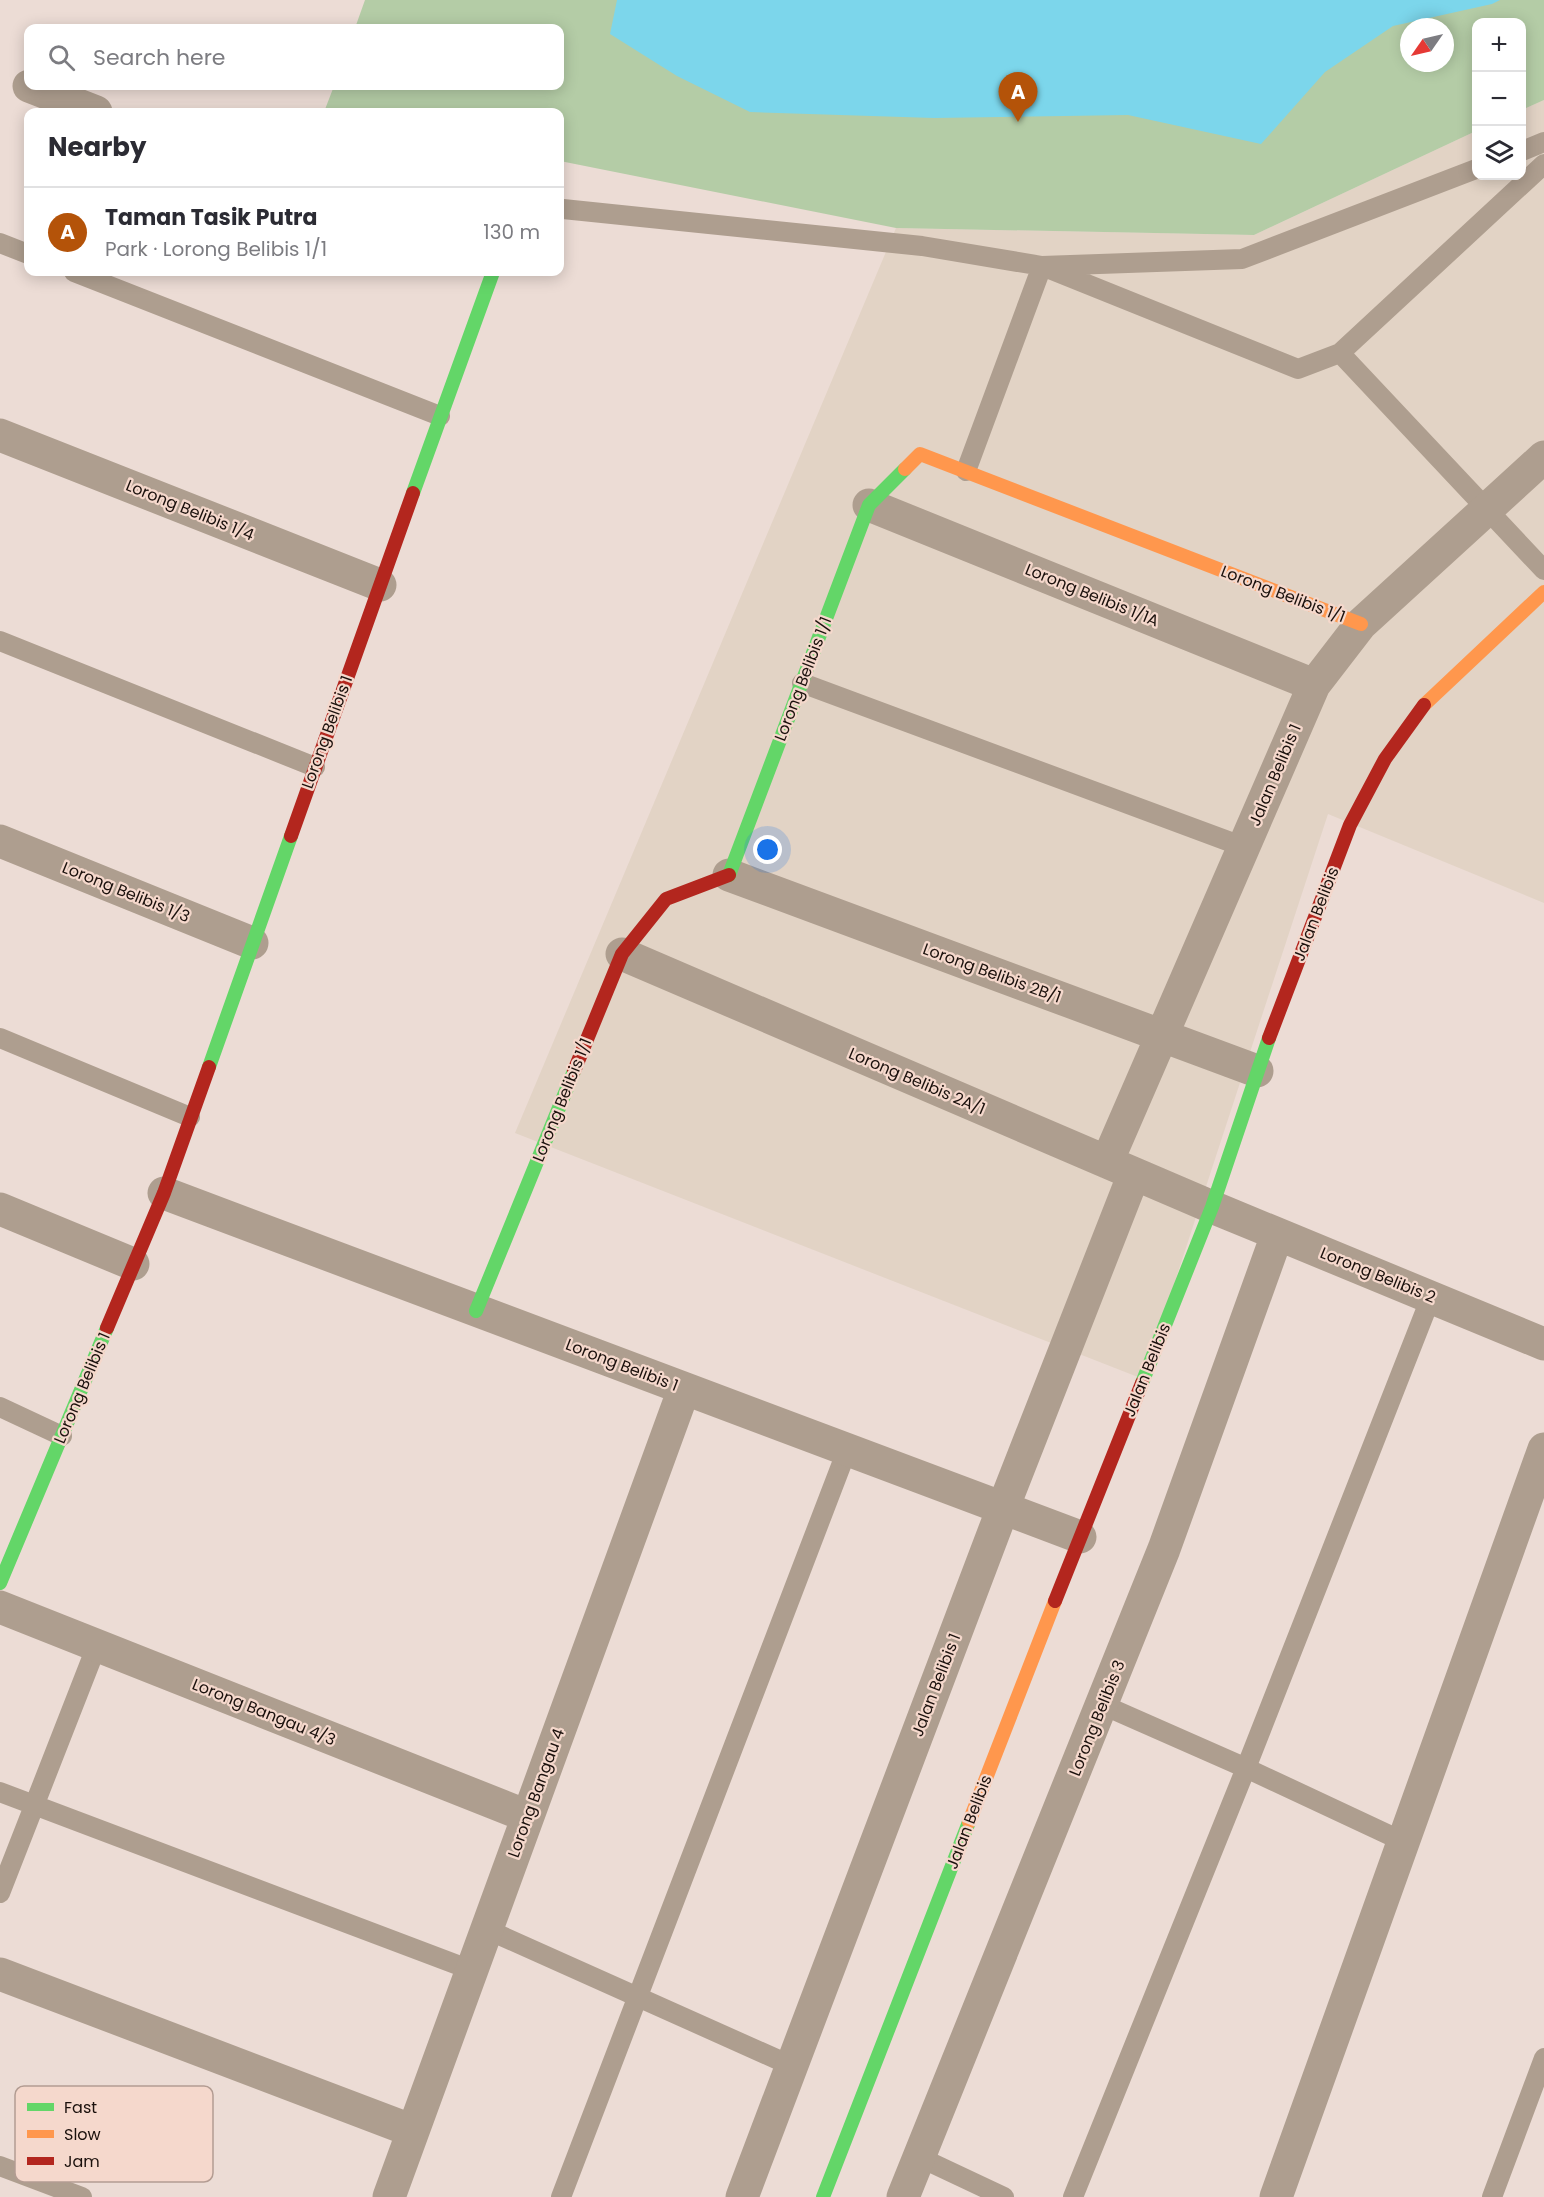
<!DOCTYPE html>
<meta charset="utf-8">
<style>
:root{--surface:#fff;--page:#f2f2f3;--text:#2b2b33;--muted:#7c7c81;--line:#e1e1e2;--accent:#b45309}
body{margin:0;font-family:Poppins,sans-serif;background:var(--page);color:var(--text)}
.controls{position:absolute;right:18px;top:18px;display:grid;overflow:hidden;border-radius:12px;box-shadow:0 3px 15px #0003}
.controls button{width:54px;height:54px;display:grid;place-items:center;padding:0;border:0;border-bottom:2px solid var(--line);background:var(--surface);color:var(--text);font:30px sans-serif}
.compass{position:absolute;left:1400px;top:18px;width:54px;height:54px;border-radius:50%;background:var(--surface);box-shadow:0 3px 15px #0003;rotate:236deg}
.you{position:absolute;left:768px;top:850px;width:21px;height:21px;margin:-15px;border:4px solid #fff;border-radius:50%;background:#1a73e8;box-shadow:0 0 0 9px #1a73e833}
.badge{display:grid;place-items:center;width:39px;height:39px;border-radius:50%;background:var(--accent);color:#fff;font-size:20px;font-weight:700}
.pin{position:absolute;translate:-50% -50px;filter:drop-shadow(0 2px 3px #0008)}
.pin::after{content:'';position:absolute;top:32px;width:21px;height:18px;background:inherit;clip-path:polygon(0 0,100% 0,50% 100%)}
.list{margin:0;padding:0;list-style:none}
h2{display:flex;justify-content:space-between;align-items:center;height:78px;margin:0;padding:0 24px;font-size:26px}
h2 small{font-size:20px;font-weight:400;color:var(--muted)}
.list li{display:grid;grid-template-columns:39px 1fr auto;gap:18px;align-items:center;box-sizing:border-box;height:90px;padding:0 24px;border-top:2px solid var(--line)}
.list b{display:block;font-size:22px;white-space:nowrap}
.list p{margin:0;font-size:20px;white-space:nowrap;color:var(--muted)}
.list em{font-size:20px;font-style:normal;color:var(--muted)}
.icon{flex:none;width:33px;height:33px;fill:none;stroke:currentColor;stroke-width:2;stroke-linecap:round;stroke-linejoin:round}
.map{position:relative;flex:none;width:1544px;height:2197px;overflow:hidden}
.search{position:absolute;background:var(--surface);box-shadow:0 3px 15px #0003;left:24px;top:24px;width:540px;height:66px;display:flex;align-items:center;gap:15px;box-sizing:border-box;padding:0 21px;border-radius:12px;color:var(--muted);font-size:22px}
.panel{position:absolute;background:var(--surface);box-shadow:0 3px 15px #0003;left:24px;top:108px;width:540px;height:168px;border-radius:12px}
.map>svg:first-child{display:block}
.commercial{fill:#e2d3c5}
.green{fill:#b4cca6;fill-rule:evenodd}
.water{fill:#7cd6eb}
.lines{fill:none;stroke-linecap:round;stroke-linejoin:round}
.lane{stroke:#ae9e8f;stroke-width:20}
.street{stroke:#ae9e8f;stroke-width:33}
.fast{stroke:#63d668;stroke-width:14}
.slow{stroke:#ff974d;stroke-width:14}
.jam{stroke:#b3261e;stroke-width:14}
.labels{text-anchor:middle;dominant-baseline:central;stroke-width:4.5;stroke-linejoin:round;paint-order:stroke}
.street-label{font-size:16px;fill:#1a100c;stroke:#f5d8cc}
.key{fill:#f5d8cc;stroke:#b39c92;stroke-width:1.5}
.key-label{font-size:16px;fill:#1a100c}
</style>
<div class="map">
<svg width="1544" height="2197" viewBox="0 0 1544 2197">
<rect width="100%" height="100%" fill="#ecdcd5"/>
<!-- commercial -->
<path class="commercial" d="M 1544,100 L 1544,903 L 1328,814 L 1143,1379 L 515,1133 L 896,228 L 1254,235 L 1476,131 L 1476,176 L 1522,176 L 1522,110 Z"/>
<!-- green -->
<path class="green" d="M 365,0 L 1544,0 L 1544,100 L 1522,110 L 1522,22 L 1476,22 L 1476,131 L 1254,235 L 896,228 L 560,161 L 560,112 L 324,112 L 334,86 L 560,86 L 560,28 L 355,28 ZM 1409,27 L 1445,27 L 1445,63 L 1409,63 Z"/>
<!-- water -->
<path class="water" d="M 617,0 L 1500,0 L 1492,4 L 1393,26 L 1325,72 L 1261,144 L 1128,115 L 934,118 L 750,112 L 677,76 L 610,34 Z"/>
<g class="lines">
<!-- lane -->
<path class="lane" d="M 1522,151 L 1544,142
M 560,210 L 563,209 L 922,246 L 1042,266 L 1242,259 L 1476,169
M 0,243 L 28,254
M 74,272 L 440,416
M 1340,353 L 1544,570
M 966,471 L 1042,266 L 1298,369 L 1340,353 L 1544,164
M 0,641 L 315,767
M 802,683 L 1244,847
M 0,1038 L 190,1117
M 0,1407 L 62,1436
M 1103,1705 L 1246,1768 L 1402,1841
M 0,1792 L 471,1970
M 0,1893 L 97,1645
M 486,1929 L 792,2066
M 919,2157 L 1004,2197
M 0,2166 L 82,2197
M 561,2197 L 847,1450
M 1073,2197 L 1246,1768 L 1431,1297
M 1492,2197 L 1544,2058"/>
<!-- street -->
<path class="street" d="M 29,86 L 96,112
M 0,435 L 380,585
M 869,505 L 1314,685
M 0,841 L 252,943
M 729,875 L 1257,1071
M 622,954 L 1212,1207 L 1544,1344
M 1107,1162 L 1314,685 L 1361,624 L 1544,457
M 164,1193 L 1080,1537
M 0,1209 L 133,1264
M 0,1607 L 527,1816
M 0,1974 L 413,2131
M 389,2197 L 684,1389
M 742,2197 L 1003,1508 L 1134,1174
M 903,2197 L 1164,1549 L 1277,1235
M 1276,2197 L 1544,1449"/>
<!-- fast -->
<path class="fast" d="M 413,493 L 493,272
M 729,875 L 869,505 L 905,469
M 209,1067 L 291,836
M 476,1311 L 574,1071
M 1142,1383 L 1212,1207 L 1269,1038
M 0,1583 L 107,1328
M 823,2197 L 969,1822"/>
<!-- slow -->
<path class="slow" d="M 905,469 L 920,454 L 1361,624
M 1424,705 L 1544,592
M 969,1822 L 1055,1601"/>
<!-- jam -->
<path class="jam" d="M 291,836 L 413,493
M 1269,1038 L 1350,825 L 1385,759 L 1424,705
M 574,1071 L 622,954 L 666,899 L 729,875
M 107,1328 L 164,1193 L 209,1067
M 1055,1601 L 1142,1383"/>
</g>
<g class="labels">
<!-- street labels -->
<g class="street-label">
<text transform="translate(190 510) rotate(22)">Lorong Belibis 1/4</text>
<text transform="translate(1283 594) rotate(21)">Lorong Belibis 1/1</text>
<text transform="translate(1092 595) rotate(22)">Lorong Belibis 1/1A</text>
<text transform="translate(803 679) rotate(-69)">Lorong Belibis 1/1</text>
<text transform="translate(327 732) rotate(-70)">Lorong Belibis 1</text>
<text transform="translate(1275 775) rotate(-67)">Jalan Belibis 1</text>
<text transform="translate(126 892) rotate(22)">Lorong Belibis 1/3</text>
<text transform="translate(1316 914) rotate(-69)">Jalan Belibis</text>
<text transform="translate(992 973) rotate(20)">Lorong Belibis 2B/1</text>
<text transform="translate(917 1081) rotate(23)">Lorong Belibis 2A/1</text>
<text transform="translate(562 1100) rotate(-68)">Lorong Belibis 1/1</text>
<text transform="translate(1378 1275) rotate(22)">Lorong Belibis 2</text>
<text transform="translate(622 1365) rotate(21)">Lorong Belibis 1</text>
<text transform="translate(1147 1370) rotate(-68)">Jalan Belibis</text>
<text transform="translate(82 1388) rotate(-67)">Lorong Belibis 1</text>
<text transform="translate(936 1685) rotate(-69)">Jalan Belibis 1</text>
<text transform="translate(264 1712) rotate(22)">Lorong Bangau 4/3</text>
<text transform="translate(1097 1718) rotate(-68)">Lorong Belibis 3</text>
<text transform="translate(536 1793) rotate(-70)">Lorong Bangau 4</text>
<text transform="translate(969 1822) rotate(-69)">Jalan Belibis</text>
</g>
</g>
<!-- legend -->
<rect x="15" y="2086" width="198" height="96" rx="9" class="key"/>
<rect x="27" y="2103" width="27" height="8" fill="#63d668"/>
<rect x="27" y="2130" width="27" height="8" fill="#ff974d"/>
<rect x="27" y="2157" width="27" height="8" fill="#b3261e"/>
<g class="key-label">
<text x="64" y="2113">Fast</text>
<text x="64" y="2140">Slow</text>
<text x="64" y="2167">Jam</text>
</g>
</svg>
<div class="controls">
<button>+</button>
<button>−</button>
<button><svg class="icon" aria-label="layers" viewBox="0 0 24 24"><path d="M12 4l9 5-9 5-9-5zM3 14l9 5 9-5"/></svg></button>
</div>
<svg class="compass" viewBox="-18 -18 36 36"><path d="M0-13l5 13h-10z" fill="#e53935"/><path d="M0 13l5-13h-10z" fill="#7c7c81"/></svg>
<div class="you"></div>
<div class="pin badge" style="left:1018px;top:122px">A</div>
<div class="search"><svg class="icon" aria-label="search" viewBox="0 0 24 24"><circle cx="10" cy="10" r="6"/><path d="M15 15l6 6"/></svg>Search here</div>
<section class="panel">
<h2>Nearby<small></small></h2>
<ul class="list">
<li><span class="badge">A</span><div><b>Taman Tasik Putra</b><p>Park · Lorong Belibis 1/1</p></div><em>130 m</em></li>
</ul>
</section>
</div>
